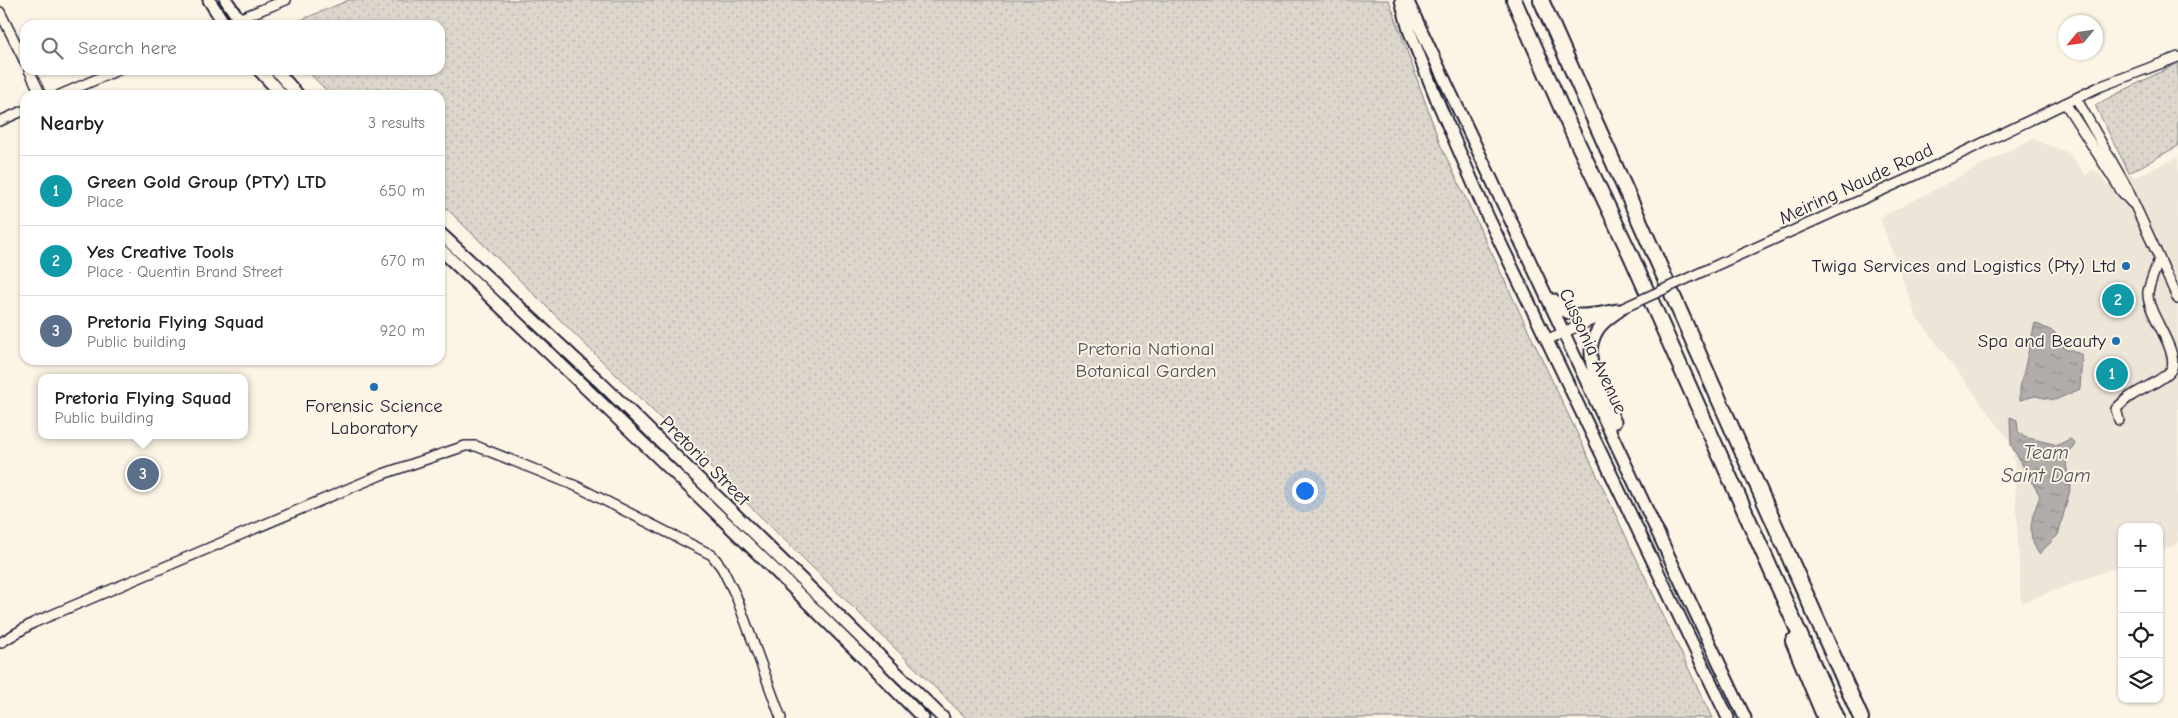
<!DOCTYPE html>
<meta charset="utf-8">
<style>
:root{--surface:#fff;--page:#f2f2f2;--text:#202124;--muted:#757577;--line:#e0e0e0;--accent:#1f6fb2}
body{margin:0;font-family:"Comic Neue",sans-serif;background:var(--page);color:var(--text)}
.controls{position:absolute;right:15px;bottom:15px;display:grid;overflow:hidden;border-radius:10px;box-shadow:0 1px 4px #0004}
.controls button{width:45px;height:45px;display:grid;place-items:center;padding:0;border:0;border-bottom:1px solid var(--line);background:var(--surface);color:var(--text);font:25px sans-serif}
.compass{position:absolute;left:2058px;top:15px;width:45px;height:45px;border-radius:50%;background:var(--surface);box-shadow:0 1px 4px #0004;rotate:241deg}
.you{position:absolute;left:1304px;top:490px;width:18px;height:18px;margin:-12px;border:4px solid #fff;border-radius:50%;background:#1a73e8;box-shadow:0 0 0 8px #1a73e833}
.badge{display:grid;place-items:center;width:32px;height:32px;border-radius:50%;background:var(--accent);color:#fff;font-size:16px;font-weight:700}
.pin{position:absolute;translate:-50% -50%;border:2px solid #fff;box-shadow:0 1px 5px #0006}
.popup{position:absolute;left:38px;top:374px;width:210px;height:65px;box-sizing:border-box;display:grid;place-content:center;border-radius:10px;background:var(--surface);filter:drop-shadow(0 1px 4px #0005);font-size:16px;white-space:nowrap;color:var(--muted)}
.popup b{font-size:19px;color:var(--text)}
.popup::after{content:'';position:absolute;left:50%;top:100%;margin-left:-10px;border:10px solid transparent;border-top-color:var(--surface)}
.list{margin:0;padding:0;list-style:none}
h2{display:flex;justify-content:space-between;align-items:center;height:65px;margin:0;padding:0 20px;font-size:21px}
h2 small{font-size:16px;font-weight:400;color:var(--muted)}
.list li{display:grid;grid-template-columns:32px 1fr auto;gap:15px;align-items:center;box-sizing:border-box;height:70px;padding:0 20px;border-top:1px solid var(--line)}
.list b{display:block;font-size:19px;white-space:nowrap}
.list p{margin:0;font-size:16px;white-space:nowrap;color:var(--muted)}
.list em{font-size:16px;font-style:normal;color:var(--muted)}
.icon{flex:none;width:28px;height:28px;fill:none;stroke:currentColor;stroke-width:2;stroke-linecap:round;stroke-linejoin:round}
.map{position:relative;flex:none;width:2178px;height:718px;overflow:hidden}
.search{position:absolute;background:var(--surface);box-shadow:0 1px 4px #0004;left:20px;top:20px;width:425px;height:55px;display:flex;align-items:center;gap:12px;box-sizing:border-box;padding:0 18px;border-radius:15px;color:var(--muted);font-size:19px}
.panel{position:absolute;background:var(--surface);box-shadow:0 1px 4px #0004;left:20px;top:90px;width:425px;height:275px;border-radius:15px}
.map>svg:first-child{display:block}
.built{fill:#ece5d8}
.green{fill:url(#green-dots);stroke:#7f7c84}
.water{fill:url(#water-ripples);stroke:#78757e}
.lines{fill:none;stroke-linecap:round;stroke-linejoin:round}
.minor-casing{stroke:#22223b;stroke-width:12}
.major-casing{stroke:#22223b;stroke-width:15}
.highway-casing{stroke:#22223b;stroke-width:18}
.minor{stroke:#fcf5e5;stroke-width:9}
.major{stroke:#fcf5e5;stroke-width:11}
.highway{stroke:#fcf5e5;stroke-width:14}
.minor-bridge-casing{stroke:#22223b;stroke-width:12;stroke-linecap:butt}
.minor-bridge{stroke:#fcf5e5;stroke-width:9}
.poi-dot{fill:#1f6fb2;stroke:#fcf5e5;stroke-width:2}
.labels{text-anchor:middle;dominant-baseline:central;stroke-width:4;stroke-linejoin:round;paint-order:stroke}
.street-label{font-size:19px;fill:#22223b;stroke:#fcf5e5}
.poi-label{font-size:19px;fill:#22223b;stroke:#fcf5e5;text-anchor:end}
.park-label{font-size:19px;fill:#504f5f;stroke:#fcf5e5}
.water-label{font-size:20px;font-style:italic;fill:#545362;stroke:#fcf5e5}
</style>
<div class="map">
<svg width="2178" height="718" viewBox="0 0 2178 718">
<defs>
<pattern id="green-dots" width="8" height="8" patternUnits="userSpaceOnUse" patternTransform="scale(1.25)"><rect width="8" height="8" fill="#dcd6cc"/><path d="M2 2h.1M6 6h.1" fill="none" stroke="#bcb7b0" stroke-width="1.8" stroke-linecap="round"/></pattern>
<pattern id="water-ripples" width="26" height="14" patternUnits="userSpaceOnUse" patternTransform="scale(1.25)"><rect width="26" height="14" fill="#b2adab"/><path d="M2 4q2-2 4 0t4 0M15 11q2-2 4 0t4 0" fill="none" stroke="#908c8c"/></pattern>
</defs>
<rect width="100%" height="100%" fill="#fcf5e5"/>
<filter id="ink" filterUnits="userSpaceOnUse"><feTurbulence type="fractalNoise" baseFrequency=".02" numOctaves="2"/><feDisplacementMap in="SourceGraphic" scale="10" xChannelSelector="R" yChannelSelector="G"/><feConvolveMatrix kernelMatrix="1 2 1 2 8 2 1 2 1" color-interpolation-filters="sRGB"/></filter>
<g filter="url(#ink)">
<!-- built -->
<path class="built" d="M 2032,139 L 2069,153 L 2086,176 L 2091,170 L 2100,173 L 2106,185 L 2129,173 L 2135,177 L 2178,157 L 2178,544 L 2159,551 L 2159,527 L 2122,527 L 2122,565 L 2021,603 L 2013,445 L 1916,316 L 1880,218 Z"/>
<!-- green -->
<path class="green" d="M 349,0 L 1389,0 L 1440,144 L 1712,718 L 966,718 L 440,202 L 440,95 L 331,95 L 306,70 L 440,70 L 440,25 L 289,25 Z
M 2178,63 L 2178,146 L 2129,173 L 2095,105 Z"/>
<!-- water -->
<path class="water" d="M 2035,323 L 2054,332 L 2066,350 L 2072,350 L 2082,355 L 2080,389 L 2055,400 L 2035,396 L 2020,400 L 2020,388 Z
M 2010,417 L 2017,420 L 2018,431 L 2024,437 L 2058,445 L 2070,439 L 2075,443 L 2068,455 L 2066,465 L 2071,486 L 2058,535 L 2039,554 C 2025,533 2032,517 2040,496 L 2011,445 Z"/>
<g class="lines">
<defs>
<path id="minor" d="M 0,12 L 25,62
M 223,25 L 286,0
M 29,70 L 41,95
M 60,95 L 118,70
M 2076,98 L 2127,188 L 2178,299
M 2065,103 L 2122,192 L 2132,203
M 0,121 L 25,110
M 1706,270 L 1914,176 L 2099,87 L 2178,57
M 1546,340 L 1602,316
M 2119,420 L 2116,409 C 2121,404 2126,399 2131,396 C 2141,389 2168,378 2172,368 C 2178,347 2146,313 2148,292 C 2150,282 2155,271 2158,262
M 0,643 L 33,623 L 383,474 L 465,446 L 476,446 L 576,486 L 712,555 L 722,568 L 736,596 L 781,718"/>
<path id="major" d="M 209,0 L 225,25
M 226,0 L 243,25
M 1401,0 L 1409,30 L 1437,100 L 1487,215 L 1728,718
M 1407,0 L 1745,718
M 259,70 L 282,95
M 276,70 L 298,95
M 440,233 L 601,383 L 943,718
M 440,249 C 602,404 766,558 923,718
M 1554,300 C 1569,324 1596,313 1619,310
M 1615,422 C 1603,395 1580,360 1597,331 C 1602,322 1612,316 1620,310"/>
<path id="highway" d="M 1514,0 L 1564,114 L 1631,256 L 1837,718
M 1541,0 L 1861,718
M 1793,641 L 1825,718"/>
</defs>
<!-- minor casing -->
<use href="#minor" class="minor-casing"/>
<!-- major casing -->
<use href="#major" class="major-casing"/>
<!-- highway casing -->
<use href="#highway" class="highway-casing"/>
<!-- minor -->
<use href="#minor" class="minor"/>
<!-- major -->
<use href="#major" class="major"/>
<!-- highway -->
<use href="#highway" class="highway"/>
<defs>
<path id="minor-bridge" d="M 1621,309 L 1706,270"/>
</defs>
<!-- minor-bridge casing -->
<use href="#minor-bridge" class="minor-bridge-casing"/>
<!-- minor-bridge -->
<use href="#minor-bridge" class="minor-bridge"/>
</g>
</g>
<!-- markers -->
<g class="poi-dot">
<circle cx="2126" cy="266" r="5"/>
<circle cx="2116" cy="341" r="5"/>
<circle cx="374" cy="387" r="5"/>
</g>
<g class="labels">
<!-- street labels -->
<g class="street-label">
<text transform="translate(1856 184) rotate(-25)">Meiring Naude Road</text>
<text transform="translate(1593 351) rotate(65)">Cussonia Avenue</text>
<text transform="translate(705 461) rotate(45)">Pretoria Street</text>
</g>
<!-- poi labels -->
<g class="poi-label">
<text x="2116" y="266">Twiga Services and Logistics (Pty) Ltd</text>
<text x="2106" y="341">Spa and Beauty</text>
<text x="374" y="406" text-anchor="middle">Forensic Science<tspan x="374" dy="22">Laboratory</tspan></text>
</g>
<!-- park labels -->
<g class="park-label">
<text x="1146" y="349">Pretoria National<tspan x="1146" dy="22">Botanical Garden</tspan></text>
</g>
<!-- water labels -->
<g class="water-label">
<text x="2046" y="452">Team<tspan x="2046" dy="23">Saint Dam</tspan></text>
</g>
</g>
</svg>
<div class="controls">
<button>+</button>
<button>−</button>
<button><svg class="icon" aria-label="locate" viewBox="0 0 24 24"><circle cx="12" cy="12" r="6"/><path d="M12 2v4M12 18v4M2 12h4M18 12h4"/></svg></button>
<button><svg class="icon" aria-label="layers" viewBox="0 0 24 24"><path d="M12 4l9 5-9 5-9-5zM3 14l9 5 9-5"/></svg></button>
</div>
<svg class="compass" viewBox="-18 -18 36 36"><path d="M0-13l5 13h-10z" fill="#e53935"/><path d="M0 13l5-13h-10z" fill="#757577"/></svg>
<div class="you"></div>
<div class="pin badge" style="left:2112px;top:374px;background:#0f9aa8">1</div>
<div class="pin badge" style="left:2118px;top:300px;background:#0f9aa8">2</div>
<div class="pin badge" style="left:143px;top:474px;background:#5c6f8a">3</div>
<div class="popup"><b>Pretoria Flying Squad</b>Public building</div>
<div class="search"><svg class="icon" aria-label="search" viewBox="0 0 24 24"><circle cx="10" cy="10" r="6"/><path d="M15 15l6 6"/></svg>Search here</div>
<section class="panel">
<h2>Nearby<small>3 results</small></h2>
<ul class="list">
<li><span class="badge" style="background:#0f9aa8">1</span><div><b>Green Gold Group (PTY) LTD</b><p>Place</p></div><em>650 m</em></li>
<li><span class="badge" style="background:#0f9aa8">2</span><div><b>Yes Creative Tools</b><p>Place · Quentin Brand Street</p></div><em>670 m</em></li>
<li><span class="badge" style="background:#5c6f8a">3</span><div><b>Pretoria Flying Squad</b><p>Public building</p></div><em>920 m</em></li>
</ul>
</section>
</div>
